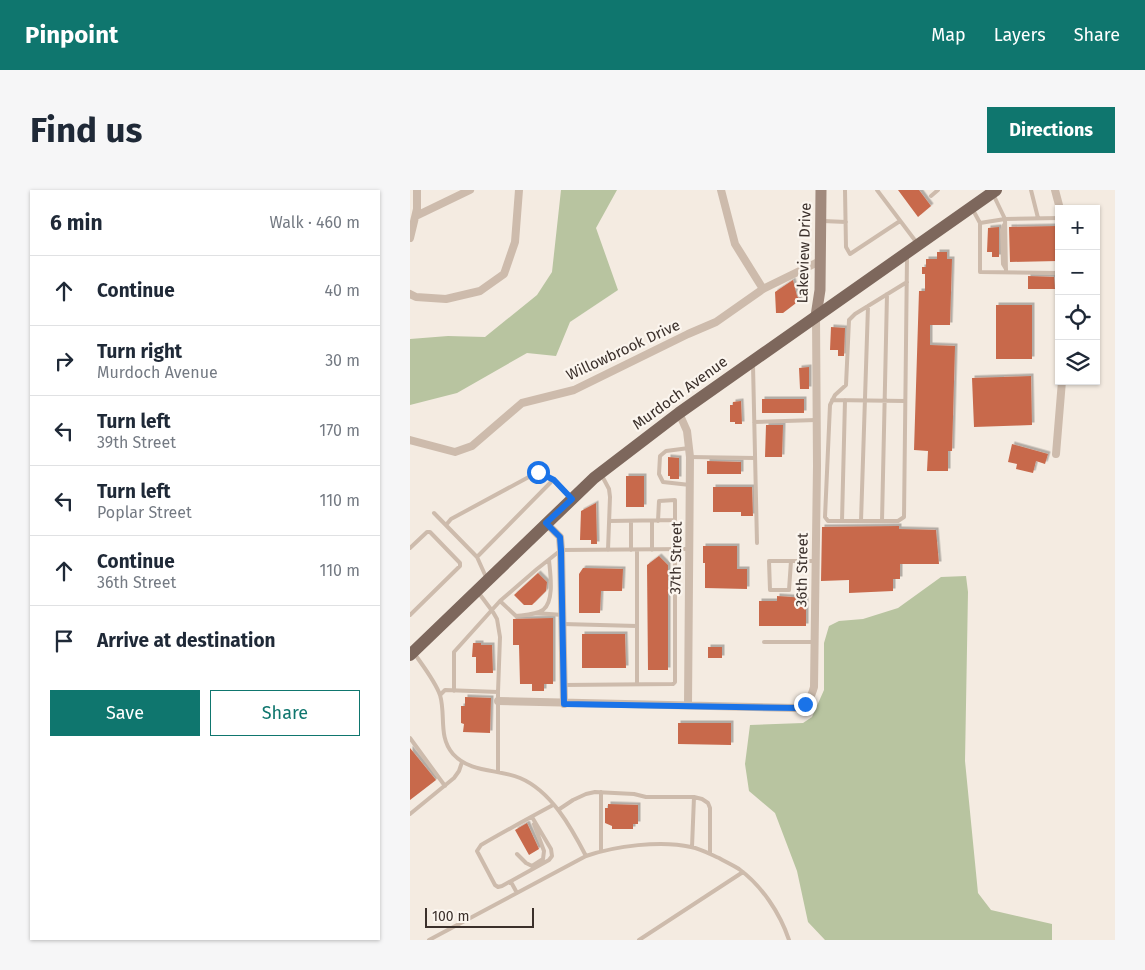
<!DOCTYPE html>
<meta charset="utf-8">
<style>
:root{--surface:#fff;--page:#f6f6f7;--text:#1f2937;--muted:#747a83;--line:#e0e1e3;--accent:#0f766e}
body{margin:0;font-family:"Fira Sans",sans-serif;background:var(--page);color:var(--text)}
.controls{position:absolute;right:15px;top:15px;display:grid;overflow:hidden;border-radius:0px;box-shadow:0 1px 4px #0004}
.controls button{width:45px;height:45px;display:grid;place-items:center;padding:0;border:0;border-bottom:1px solid var(--line);background:var(--surface);color:var(--text);font:25px sans-serif}
.scale{position:absolute;left:15px;bottom:12px;width:109px;box-sizing:border-box;padding-left:5px;border:2px solid #3b302b;border-top:0;font-size:14px;line-height:18px;white-space:nowrap;color:#3b302b;-webkit-text-stroke:4px #fbf5ee;paint-order:stroke}
.stop{position:absolute;width:15px;height:15px;margin:-11px;border:4px solid #1a73e8;border-radius:50%;background:#fff}
.stop.end{background:#1a73e8;border-color:#fff;box-shadow:0 1px 5px #0008}
.list{margin:0;padding:0;list-style:none}
h2{display:flex;justify-content:space-between;align-items:center;height:65px;margin:0;padding:0 20px;font-size:21px}
h2 small{font-size:16px;font-weight:400;color:var(--muted)}
.list li{display:grid;grid-template-columns:32px 1fr auto;gap:15px;align-items:center;box-sizing:border-box;height:70px;padding:0 20px;border-top:1px solid var(--line)}
.list b{display:block;font-size:19px;white-space:nowrap}
.list p{margin:0;font-size:16px;white-space:nowrap;color:var(--muted)}
.list em{font-size:16px;font-style:normal;color:var(--muted)}
.actions{display:flex;gap:10px;padding:15px 20px}
.actions a{flex:1;padding:11px 0;border:1px solid var(--accent);border-radius:0px;text-align:center;font-size:18px;color:var(--accent)}
.actions .main{background:var(--accent);color:#fff}
.icon{flex:none;width:28px;height:28px;fill:none;stroke:currentColor;stroke-width:2;stroke-linecap:round;stroke-linejoin:round}
.map{position:relative;flex:none;width:705px;height:750px;overflow:hidden;border-radius:0px}
header{display:flex;align-items:center;gap:30px;box-sizing:border-box;height:70px;padding:0 25px;background:var(--accent);color:#fff}
header strong{font-size:24px}
nav{display:flex;gap:28px;margin-inline-start:auto;font-size:18px}
.intro{display:flex;align-items:center;justify-content:space-between;box-sizing:border-box;height:120px;padding:0 30px}
h1{margin:0;font-size:35px}
.button{padding:12px 22px;border-radius:0px;background:var(--accent);color:#fff;font-size:18px;font-weight:700}
main{display:flex;gap:30px;padding:0 30px}
aside{flex:1;background:var(--surface);border-radius:0px;box-shadow:0 1px 4px #0004}
.map>svg:first-child{display:block}
.green{fill:#b8c4a0}
.building{fill:#c8694b;filter:url(#shadow)}
.lines{fill:none;stroke-linecap:round;stroke-linejoin:round}
.lane{stroke:#cdbbac;stroke-width:4}
.street{stroke:#cdbbac;stroke-width:8}
.secondary{stroke:#a18a7d;stroke-width:11}
.primary{stroke:#7d675c;stroke-width:12}
.route{stroke:#1a73e8;stroke-width:6}
.labels{text-anchor:middle;dominant-baseline:central;stroke-width:4.5;stroke-linejoin:round;paint-order:stroke}
.street-label{font-size:15px;fill:#3b302b;stroke:#fbf5ee}
</style>
<header>
<strong>Pinpoint</strong>
<nav><a>Map</a><a>Layers</a><a>Share</a></nav>
</header>
<div class="intro"><h1>Find us</h1><a class="button">Directions</a></div>
<main>
<aside>
<h2>6 min<small>Walk · 460 m</small></h2>
<ul class="list">
<li><svg class="icon" aria-label="ahead" viewBox="0 0 24 24"><path d="M12 20V5M6 11l6-6 6 6"/></svg><div><b>Continue</b></div><em>40 m</em></li>
<li><svg class="icon" aria-label="right" viewBox="0 0 24 24"><path d="M7 20v-9h11M14 6l5 5-5 5"/></svg><div><b>Turn right</b><p>Murdoch Avenue</p></div><em>30 m</em></li>
<li><svg class="icon" aria-label="left" viewBox="0 0 24 24"><path d="M17 20v-9H6M10 6l-5 5 5 5"/></svg><div><b>Turn left</b><p>39th Street</p></div><em>170 m</em></li>
<li><svg class="icon" aria-label="left" viewBox="0 0 24 24"><path d="M17 20v-9H6M10 6l-5 5 5 5"/></svg><div><b>Turn left</b><p>Poplar Street</p></div><em>110 m</em></li>
<li><svg class="icon" aria-label="ahead" viewBox="0 0 24 24"><path d="M12 20V5M6 11l6-6 6 6"/></svg><div><b>Continue</b><p>36th Street</p></div><em>110 m</em></li>
<li><svg class="icon" aria-label="arrive" viewBox="0 0 24 24"><path d="M6 21V4h12l-3 4 3 4H6"/></svg><div><b>Arrive at destination</b></div></li>
</ul>
<div class="actions"><a class="main">Save</a><a>Share</a></div>
</aside>
<div class="map">
<svg width="705" height="750" viewBox="0 0 705 750">
<defs>
<filter id="shadow"><feDropShadow dx="2.5" dy="-2.5" stdDeviation="0" flood-color="#0004"/></filter>
</defs>
<rect width="100%" height="100%" fill="#f4ebe1"/>
<!-- green -->
<path class="green" d="M 151,0 L 207,0 L 186,38 L 208,100 L 160,132 L 146,166 L 117,163 L 47,203 L 0,215 L 0,149 L 38,146 L 75,147 L 127,105 L 142,82 Z
M 556,386 L 558,402 L 555,571 L 568,703 L 581,720 L 642,734 L 642,750 L 415,750 L 398,732 L 387,681 L 365,623 L 339,601 L 335,574 L 340,535 L 393,533 L 402,527 L 414,500 L 414,453 L 419,436 L 429,431 L 453,429 L 488,418 L 531,387 Z"/>
<!-- building -->
<path class="building" d="M 488,0 L 509,0 L 521,16 L 508,27 Z
M 647,36 L 648,71 L 600,72 L 599,37 Z
M 589,37 L 589,67 L 582,67 L 582,62 L 577,62 L 578,38 Z
M 527,62 L 537,62 L 537,69 L 542,69 L 540,135 L 520,135 L 520,155 L 545,156 L 542,261 L 538,261 L 538,281 L 517,281 L 518,261 L 504,260 L 509,101 L 515,101 L 515,84 L 512,84 L 512,77 L 516,77 L 516,69 L 527,69 Z
M 618,86 L 644,87 L 645,99 L 618,99 Z
M 383,90 L 387,106 L 390,110 L 373,123 L 366,123 L 365,102 Z
M 586,115 L 622,115 L 622,169 L 586,169 Z
M 421,137 L 435,138 L 434,166 L 428,166 L 428,160 L 420,160 Z
M 399,177 L 399,199 L 390,199 L 389,178 Z
M 621,186 L 622,235 L 564,237 L 562,188 Z
M 352,209 L 394,209 L 394,223 L 352,223 Z
M 331,211 L 332,234 L 325,234 L 325,232 L 320,232 L 320,215 L 323,215 L 323,212 Z
M 356,235 L 373,235 L 372,267 L 355,267 Z
M 602,254 L 638,264 L 635,274 L 626,271 L 623,283 L 606,279 L 607,274 L 598,272 Z
M 258,267 L 269,268 L 269,289 L 260,289 L 260,286 L 258,286 Z
M 297,271 L 331,272 L 331,284 L 297,284 Z
M 216,286 L 234,286 L 234,317 L 216,317 Z
M 303,297 L 342,297 L 343,326 L 331,326 L 331,322 L 303,322 Z
M 186,313 L 187,354 L 181,354 L 181,350 L 170,350 L 171,321 Z
M 489,336 L 489,339 L 526,340 L 529,374 L 490,374 L 490,389 L 483,389 L 483,401 L 439,403 L 439,390 L 411,391 L 412,337 Z
M 293,356 L 327,356 L 327,379 L 337,379 L 337,399 L 295,398 L 295,373 L 293,373 Z
M 249,366 L 258,375 L 258,480 L 238,480 L 237,375 Z
M 173,378 L 213,379 L 212,401 L 191,401 L 190,423 L 169,423 L 169,384 Z
M 128,383 L 137,392 L 136,401 L 122,415 L 114,415 L 104,405 Z
M 367,406 L 396,408 L 396,436 L 349,436 L 349,411 L 367,411 Z
M 143,428 L 143,494 L 134,494 L 134,501 L 122,501 L 122,494 L 110,494 L 109,455 L 103,455 L 103,429 Z
M 172,444 L 215,444 L 216,478 L 172,478 Z
M 63,453 L 71,453 L 71,455 L 82,455 L 83,483 L 66,483 L 66,467 L 62,467 Z
M 298,457 L 312,457 L 312,468 L 298,468 Z
M 55,507 L 81,508 L 80,543 L 53,542 L 54,534 L 51,533 L 51,516 L 55,516 Z
M 268,533 L 321,533 L 321,555 L 268,554 Z
M 0,558 L 26,590 L 0,610 Z
M 198,614 L 228,615 L 228,634 L 223,634 L 223,639 L 202,639 L 202,636 L 195,633 L 195,618 L 198,618 Z
M 117,633 L 129,659 L 119,665 L 105,640 Z"/>
<g class="lines">
<!-- lane -->
<path class="lane" d="M 435,0 L 436,57 L 440,64 L 490,31
M 467,0 L 507,53
M 621,0 L 628,28
M 583,4 L 595,29 L 596,82
M 521,6 L 528,0
M 563,20 L 570,33 L 570,82 L 649,83
M 413,31 L 436,32
M 570,33 L 595,29 L 649,28
M 594,35 L 592,40 L 593,74 L 596,79
M 497,92 L 445,124 L 439,130 L 436,195 L 425,205 L 420,215 L 415,327 L 418,331 L 488,331 L 494,327 L 497,67
M 343,175 L 347,353
M 422,210 L 495,211
M 344,232 L 406,230
M 279,258 L 256,261 L 250,266 L 249,284 L 253,292 L 280,295
M 280,267 L 345,268
M 191,284 L 199,299 L 200,307 L 198,360
M 24,323 L 67,367 L 76,387
M 199,331 L 265,330
M 221,331 L 221,360
M 432,331 L 435,210
M 451,331 L 458,116
M 472,331 L 477,104
M 36,335 L 41,329 L 128,282 L 143,290
M 0,358 L 17,342 L 20,342 L 50,373 L 50,376 L 0,425
M 227,360 L 227,494
M 242,360 L 242,331
M 67,367 L 143,290 L 161,307
M 381,371 L 379,400 L 360,400 L 359,371 L 406,371
M 68,402 L 83,422 L 87,429 L 90,447 L 88,502 L 88,582
M 90,411 L 106,426 C 114,425 126,425 133,420 C 145,411 140,382 139,370
M 125,423 L 153,425
M 153,434 L 227,436
M 354,452 L 404,452
M 4,463 C 13,476 25,491 30,505 C 36,525 28,547 43,564 C 60,583 89,579 110,588 C 141,601 161,637 176,666
M 153,495 L 263,494 L 265,492 L 265,310 L 249,311 L 248,331
M 44,501 L 44,462 L 90,411 L 127,379 L 151,360 L 278,359
M 30,505 L 35,500 L 88,502
M 0,548 L 35,596
M 191,602 L 191,661
M 148,620 L 163,610 L 176,604 L 185,602 L 224,604 L 236,607 L 284,607 L 292,609 L 298,613 L 300,618 L 300,664
M 0,624 L 44,588 L 49,581 L 52,572
M 122,627 L 141,659 L 142,666 L 139,670 L 92,696 L 88,697 L 85,695 L 67,661 L 71,655 C 95,641 119,628 143,615
M 282,657 L 284,607
M 107,664 L 116,673 L 122,676 L 133,669 L 134,661 L 124,634
M 101,692 L 107,703
M 19,750 L 176,666 C 205,656 251,650 281,657 C 291,659 300,664 309,668 C 316,672 323,675 329,679 C 352,696 370,723 379,750
M 229,750 L 333,682"/>
<!-- street -->
<path class="street" d="M 311,0 L 325,54 L 353,99
M 645,0 L 650,19
M 6,26 L 60,0
M 0,48 L 7,19 L 7,0
M 0,104 L 6,107 L 36,109 L 70,101 L 94,84 L 105,52 L 109,0
M 269,223 L 277,241 L 280,267 L 278,515
M 0,250 L 45,262 L 62,256 L 112,213 L 164,200 L 278,144 L 306,132 L 353,99 L 410,71
M 646,264 L 652,191
M 136,333 L 150,347 L 151,360 L 154,514
M 88,511 L 387,518 C 398,513 401,508 404,497 L 407,276 L 406,126"/>
<!-- secondary -->
<path class="secondary" d="M 406,126 L 410,100 L 411,0"/>
<!-- primary -->
<path class="primary" d="M 0,465 L 184,288 L 269,223 L 586,0"/>
</g>
<g class="lines">
<!-- route -->
<path class="route" d="M 128,282 L 144,290 L 162,309 L 136,333 L 150,347 L 151,360 L 154,514 L 388,518 L 395,514"/>
</g>
<g class="labels">
<!-- street labels -->
<g class="street-label">
<text transform="translate(394 63) rotate(-88)">Lakeview Drive</text>
<text transform="translate(213 160) rotate(-25)">Willowbrook Drive</text>
<text transform="translate(270 203) rotate(-36)">Murdoch Avenue</text>
<text transform="translate(266 368) rotate(-89)">37th Street</text>
<text transform="translate(392 380) rotate(-89)">36th Street</text>
</g>
</g>
</svg>
<div class="controls">
<button>+</button>
<button>−</button>
<button><svg class="icon" aria-label="locate" viewBox="0 0 24 24"><circle cx="12" cy="12" r="6"/><path d="M12 2v4M12 18v4M2 12h4M18 12h4"/></svg></button>
<button><svg class="icon" aria-label="layers" viewBox="0 0 24 24"><path d="M12 4l9 5-9 5-9-5zM3 14l9 5 9-5"/></svg></button>
</div>
<div class="scale">100 m</div>
<div class="stop" style="left:128px;top:282px"></div>
<div class="stop end" style="left:395px;top:514px"></div>
</div>
</main>
